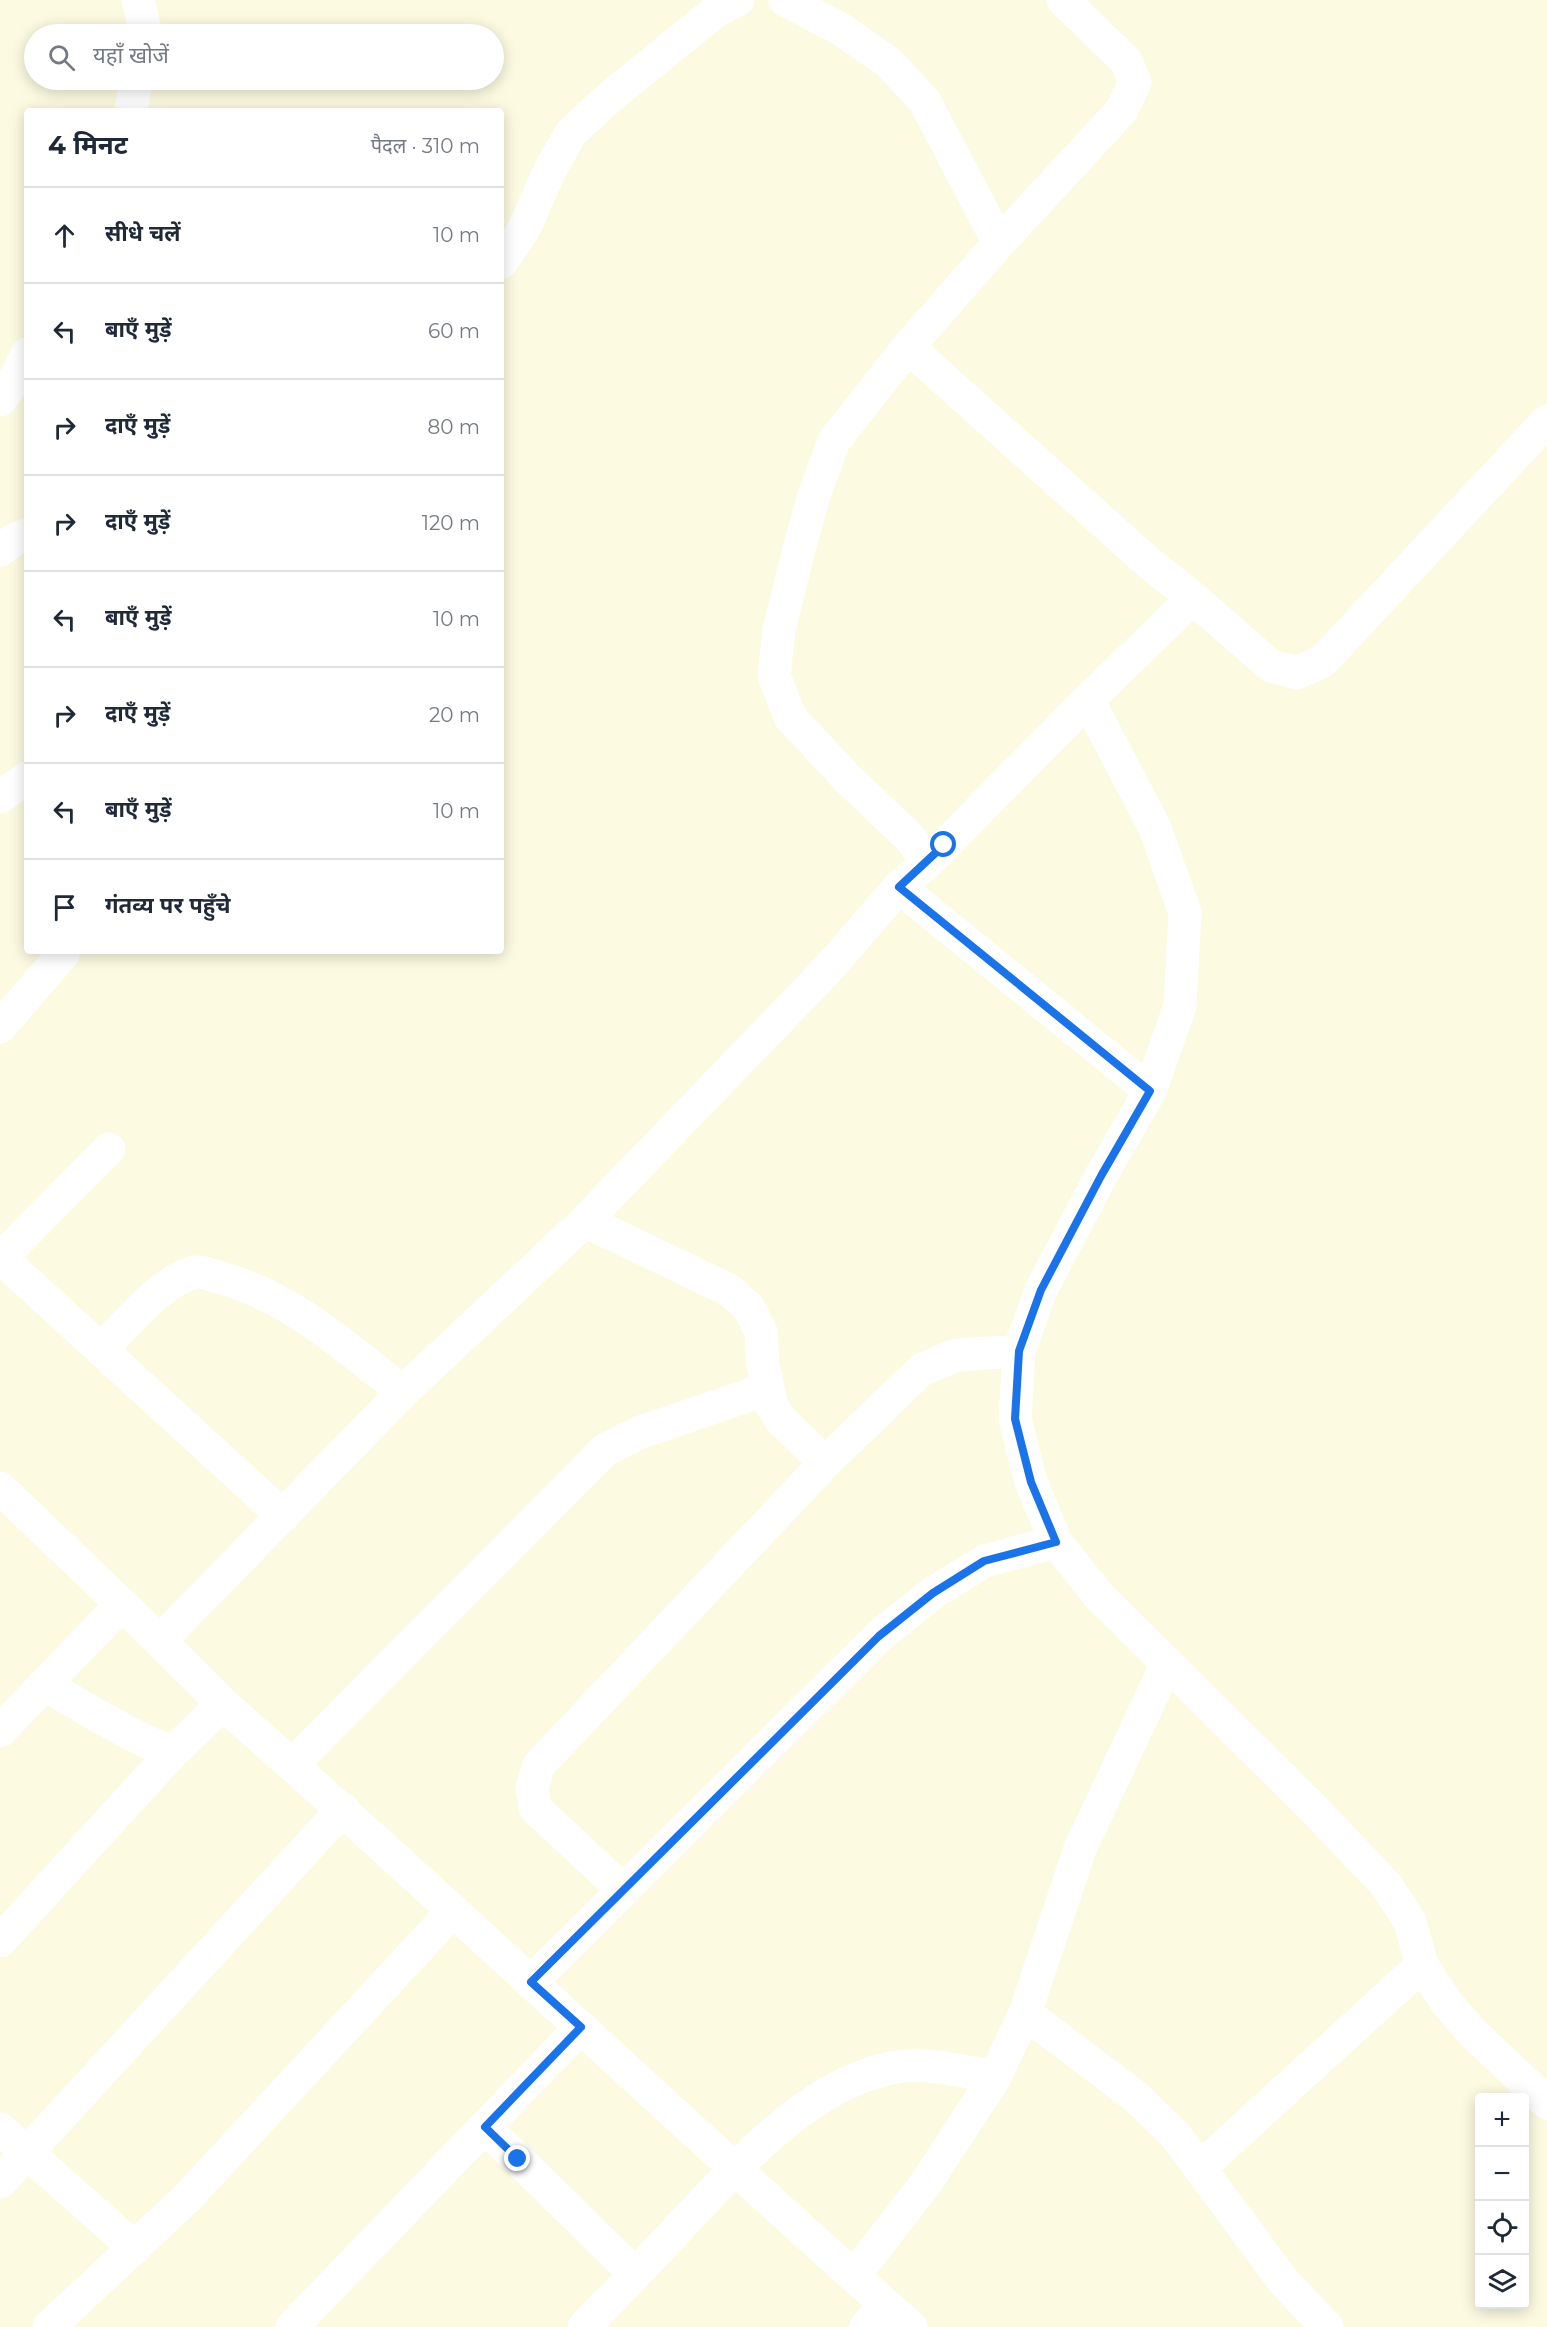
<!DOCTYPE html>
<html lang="hi">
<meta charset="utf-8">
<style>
:root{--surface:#fff;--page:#f6f6f7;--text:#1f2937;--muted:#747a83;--line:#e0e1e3}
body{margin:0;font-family:Montserrat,"Noto Sans Devanagari",sans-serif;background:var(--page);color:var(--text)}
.controls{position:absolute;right:18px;bottom:18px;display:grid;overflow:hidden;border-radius:6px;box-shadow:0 3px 15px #0003}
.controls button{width:54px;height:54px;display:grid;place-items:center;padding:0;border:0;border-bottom:2px solid var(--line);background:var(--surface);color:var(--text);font:30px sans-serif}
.stop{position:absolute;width:18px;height:18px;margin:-14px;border:4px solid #1a73e8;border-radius:50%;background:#fff}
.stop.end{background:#1a73e8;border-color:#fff;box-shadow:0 2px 6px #0008}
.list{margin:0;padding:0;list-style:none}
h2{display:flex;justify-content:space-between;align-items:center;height:78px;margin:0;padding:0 24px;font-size:26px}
h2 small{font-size:20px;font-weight:400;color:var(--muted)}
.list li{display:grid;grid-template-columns:39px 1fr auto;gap:18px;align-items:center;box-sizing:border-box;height:96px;padding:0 24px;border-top:2px solid var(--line)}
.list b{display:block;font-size:22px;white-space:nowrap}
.list em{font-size:20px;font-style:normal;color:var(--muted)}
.icon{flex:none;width:33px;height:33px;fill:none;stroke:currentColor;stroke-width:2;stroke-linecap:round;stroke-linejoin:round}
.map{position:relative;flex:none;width:1547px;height:2327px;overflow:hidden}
.search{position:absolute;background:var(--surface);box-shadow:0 3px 15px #0003;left:24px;top:24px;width:480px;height:66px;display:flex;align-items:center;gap:15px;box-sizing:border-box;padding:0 21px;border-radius:33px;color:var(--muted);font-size:22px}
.panel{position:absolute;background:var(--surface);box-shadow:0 3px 15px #0003;left:24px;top:108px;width:480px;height:846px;border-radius:6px}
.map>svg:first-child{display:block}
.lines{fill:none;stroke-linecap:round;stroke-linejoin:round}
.street{stroke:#fff;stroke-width:33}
.route{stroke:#1a73e8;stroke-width:8}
</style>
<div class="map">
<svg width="1547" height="2327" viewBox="0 0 1547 2327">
<rect width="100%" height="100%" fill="#fcfae1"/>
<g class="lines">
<!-- street -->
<path class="street" d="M 138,0 L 145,29 L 144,34
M 785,0 L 839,28 L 888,62 L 924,100 L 999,243
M 131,111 L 136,80
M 501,263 L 524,229 L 550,170 L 571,133 L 610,97 L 716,11 L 738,0
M 908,347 L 1149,563 L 1193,598 L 1271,666 L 1297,673 L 1323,661 L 1547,421
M 0,400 L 14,381 L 27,354
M 0,550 L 15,539 L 27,535
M 1088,700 L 1155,828 L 1185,913 L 1180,1006 L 1150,1091 L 1101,1176 L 1041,1290 L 1019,1351 L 1015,1419 L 1031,1482 L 1056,1542 L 1099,1596 L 1311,1806 L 1387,1886 L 1410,1922 L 1422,1965 L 1446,2002 L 1473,2033 L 1547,2103
M 0,797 L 27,778
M 928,862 L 1088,700 L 1193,598
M 899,887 L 1150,1091
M 0,1027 L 63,954
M 585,1221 L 729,1290 L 749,1308 L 761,1332 L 763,1365 L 772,1406 L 781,1420 L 825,1463
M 1,1258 L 283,1516
M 0,1259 L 109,1149
M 101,1350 C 125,1326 162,1279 196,1272 C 202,1271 211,1275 218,1277 C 290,1296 345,1346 403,1392
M 0,1488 L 160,1641
M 45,1684 L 122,1604
M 223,1704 C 455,1908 679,2122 911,2327
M 0,1731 L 45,1684 C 86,1710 127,1734 172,1753 L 223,1704 L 160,1641 L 403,1392 L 585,1221 L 827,970 L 899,887 L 928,862 L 909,837 L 848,779 L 790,717 L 774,675 L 779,630 L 799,549 L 814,495 L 834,441 L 908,347 L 999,243 L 1122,110 L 1135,82 L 1126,61 L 1063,0
M 292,1765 L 605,1450 L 638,1433 L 768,1389
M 623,1890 L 535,1808 L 532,1788 L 539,1765 L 825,1463 L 921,1370 L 956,1355 L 1019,1351
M 0,1941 L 172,1753
M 531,1982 L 879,1636 L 933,1593 L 985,1561 L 1056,1542
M 1025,2013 L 1136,2097 L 1176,2136 L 1284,2282 L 1327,2327
M 485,2127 L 635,2274
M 0,2129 L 135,2248
M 1201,2167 L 1422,1965
M 0,2182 L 343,1809
M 854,2276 L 926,2183 L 995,2077 L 1025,2013 L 1080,1849 L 1167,1664
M 49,2327 L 186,2199 L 453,1911
M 292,2327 L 581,2027
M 584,2327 C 619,2291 654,2255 688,2218 C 745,2159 807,2086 891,2068 C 924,2061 961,2071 995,2077
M 866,2327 L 885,2304"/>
</g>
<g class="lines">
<!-- route -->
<path class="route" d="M 518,2159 L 485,2127 L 581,2027 L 531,1982 L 879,1636 L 933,1593 L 984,1561 L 1056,1542 L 1031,1482 L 1015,1419 L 1019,1351 L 1041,1290 L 1101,1176 L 1150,1091 L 899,887 L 944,845"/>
</g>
</svg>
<div class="controls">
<button>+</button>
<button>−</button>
<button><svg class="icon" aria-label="locate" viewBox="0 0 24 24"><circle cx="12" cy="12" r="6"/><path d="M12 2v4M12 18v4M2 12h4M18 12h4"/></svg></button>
<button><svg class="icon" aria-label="layers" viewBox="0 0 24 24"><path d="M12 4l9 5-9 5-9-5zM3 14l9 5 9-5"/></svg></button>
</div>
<div class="stop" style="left:944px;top:845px"></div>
<div class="stop end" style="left:518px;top:2159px"></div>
<div class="search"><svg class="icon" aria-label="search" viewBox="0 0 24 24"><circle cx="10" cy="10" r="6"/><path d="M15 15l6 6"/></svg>यहाँ खोजें</div>
<section class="panel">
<h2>4 मिनट<small>पैदल · 310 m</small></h2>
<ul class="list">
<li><svg class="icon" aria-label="ahead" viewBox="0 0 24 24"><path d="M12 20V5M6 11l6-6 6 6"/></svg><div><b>सीधे चलें</b></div><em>10 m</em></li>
<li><svg class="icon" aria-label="left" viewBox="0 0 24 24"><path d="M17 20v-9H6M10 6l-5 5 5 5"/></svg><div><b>बाएँ मुड़ें</b></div><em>60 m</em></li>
<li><svg class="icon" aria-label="right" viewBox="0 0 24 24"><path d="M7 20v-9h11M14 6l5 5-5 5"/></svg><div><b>दाएँ मुड़ें</b></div><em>80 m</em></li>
<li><svg class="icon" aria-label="right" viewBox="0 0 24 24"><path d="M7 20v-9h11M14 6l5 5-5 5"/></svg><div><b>दाएँ मुड़ें</b></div><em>120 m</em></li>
<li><svg class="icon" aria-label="left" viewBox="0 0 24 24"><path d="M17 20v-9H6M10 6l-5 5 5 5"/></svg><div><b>बाएँ मुड़ें</b></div><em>10 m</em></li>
<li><svg class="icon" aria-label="right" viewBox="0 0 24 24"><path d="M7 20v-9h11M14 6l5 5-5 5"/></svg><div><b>दाएँ मुड़ें</b></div><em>20 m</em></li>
<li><svg class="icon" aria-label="left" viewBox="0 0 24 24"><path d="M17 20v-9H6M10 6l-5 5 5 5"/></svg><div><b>बाएँ मुड़ें</b></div><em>10 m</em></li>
<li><svg class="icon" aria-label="arrive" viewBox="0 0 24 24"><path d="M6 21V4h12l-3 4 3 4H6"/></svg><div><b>गंतव्य पर पहुँचे</b></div></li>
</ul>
</section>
</div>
